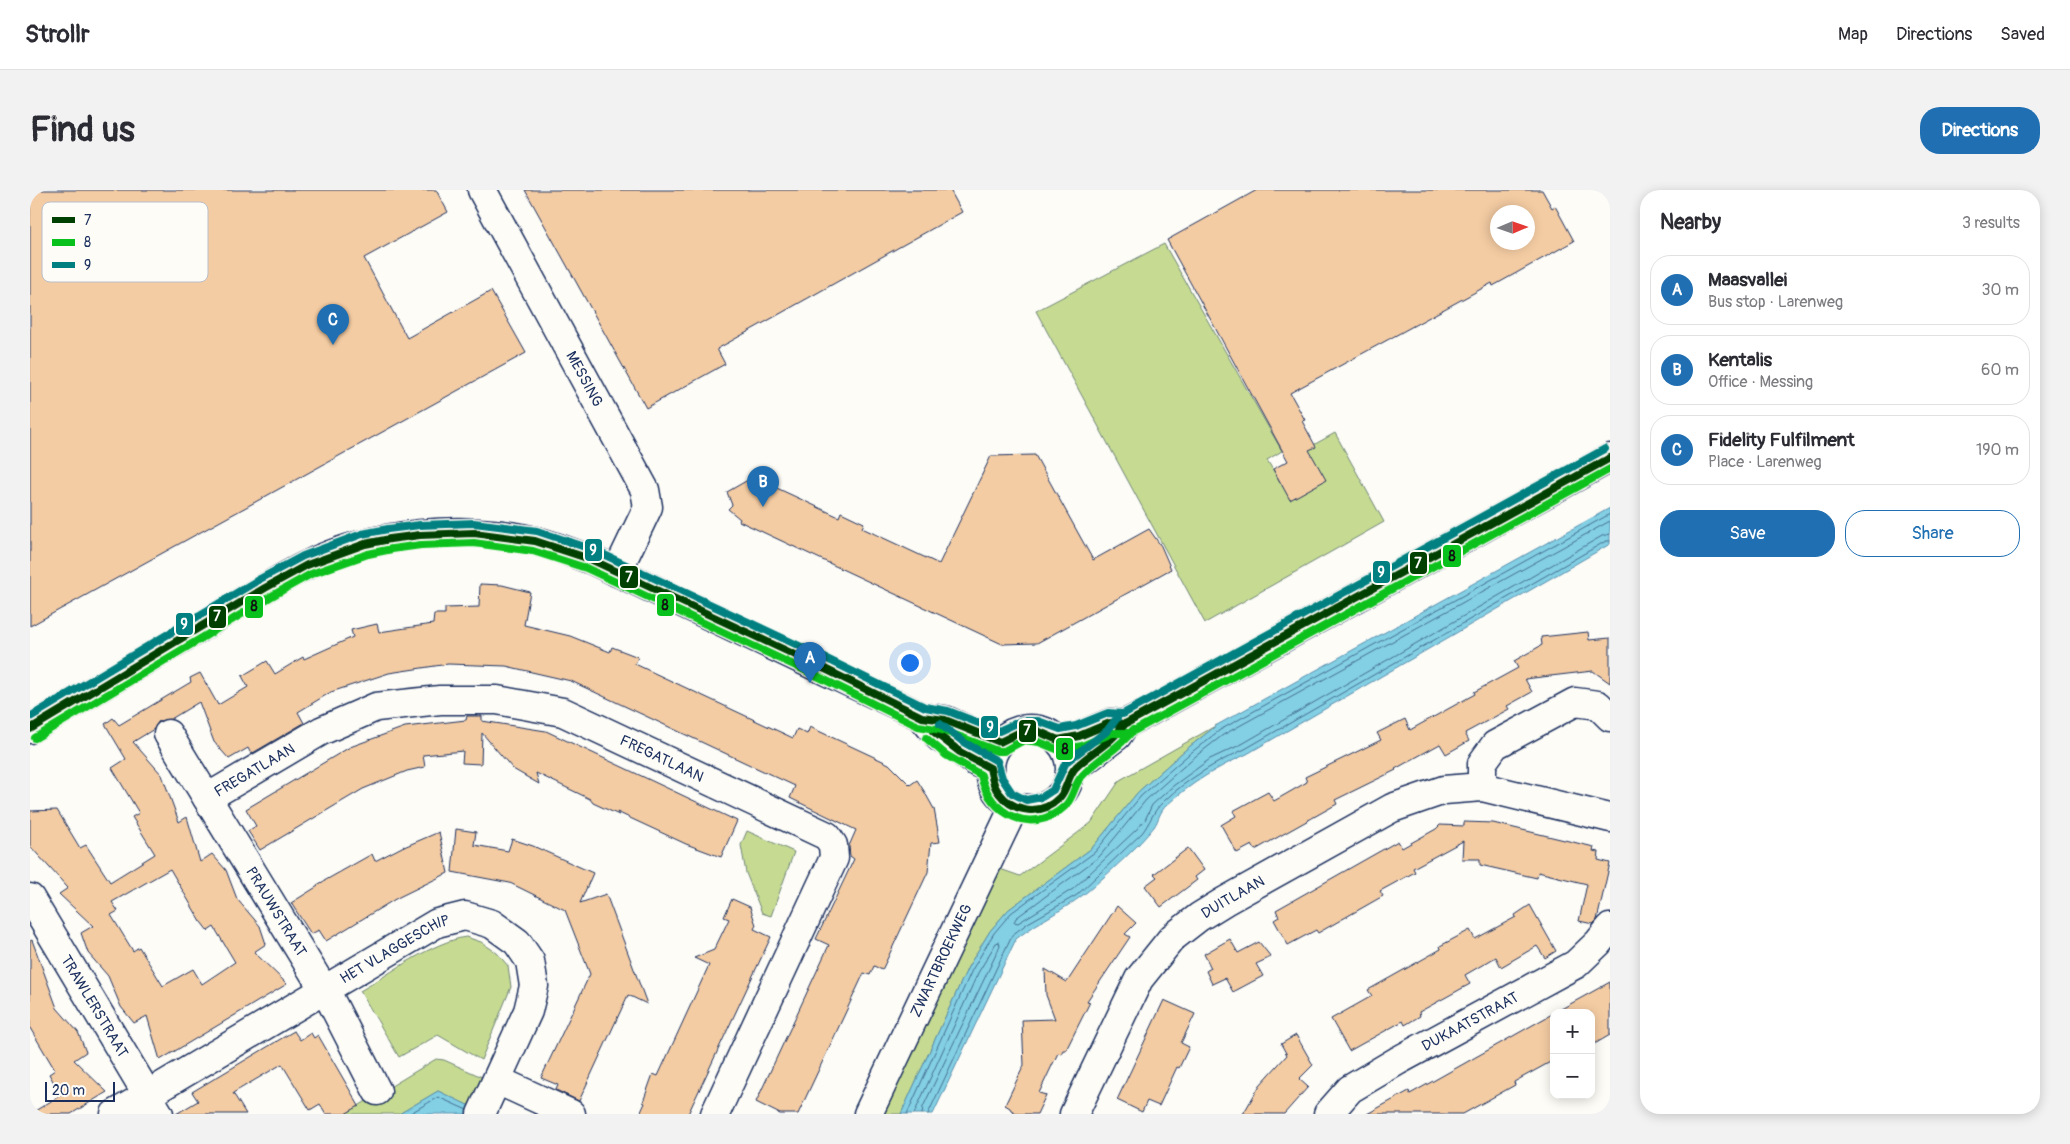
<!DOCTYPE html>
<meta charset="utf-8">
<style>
:root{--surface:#fff;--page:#f2f2f3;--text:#2b2b33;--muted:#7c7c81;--line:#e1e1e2;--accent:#1f6fb2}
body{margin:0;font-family:Pangolin,sans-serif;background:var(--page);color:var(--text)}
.controls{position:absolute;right:15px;bottom:15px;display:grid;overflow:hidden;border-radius:10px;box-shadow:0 2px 12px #0003}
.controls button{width:45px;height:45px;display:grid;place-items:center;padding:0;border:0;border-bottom:1px solid var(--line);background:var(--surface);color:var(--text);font:25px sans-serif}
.compass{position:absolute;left:1460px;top:15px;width:45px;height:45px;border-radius:50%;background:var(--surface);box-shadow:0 2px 12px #0003;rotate:88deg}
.scale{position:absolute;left:15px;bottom:12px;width:70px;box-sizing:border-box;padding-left:5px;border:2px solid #1b2f5e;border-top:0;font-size:14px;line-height:18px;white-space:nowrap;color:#1b2f5e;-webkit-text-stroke:4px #fdfcf7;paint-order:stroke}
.you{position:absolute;left:879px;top:472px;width:18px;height:18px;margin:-12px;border:4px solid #fff;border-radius:50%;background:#1a73e8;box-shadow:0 0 0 8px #1a73e833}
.badge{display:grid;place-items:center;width:32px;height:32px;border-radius:50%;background:var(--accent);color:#fff;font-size:16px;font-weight:700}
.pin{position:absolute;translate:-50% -41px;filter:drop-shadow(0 1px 2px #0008)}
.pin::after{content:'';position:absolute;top:26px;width:18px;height:15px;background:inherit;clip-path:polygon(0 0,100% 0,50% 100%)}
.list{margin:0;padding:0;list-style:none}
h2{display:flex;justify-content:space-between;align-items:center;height:65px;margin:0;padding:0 20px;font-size:21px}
h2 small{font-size:16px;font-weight:400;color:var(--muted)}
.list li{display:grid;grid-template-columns:32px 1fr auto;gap:15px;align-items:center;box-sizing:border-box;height:70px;margin:0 10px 10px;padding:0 10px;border:1px solid var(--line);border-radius:20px}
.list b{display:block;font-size:19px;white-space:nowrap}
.list p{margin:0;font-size:16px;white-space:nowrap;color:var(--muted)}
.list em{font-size:16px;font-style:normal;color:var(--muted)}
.actions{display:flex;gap:10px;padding:15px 20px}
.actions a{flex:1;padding:11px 0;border:1px solid var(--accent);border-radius:20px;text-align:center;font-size:18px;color:var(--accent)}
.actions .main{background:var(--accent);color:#fff}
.map{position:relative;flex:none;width:1580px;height:924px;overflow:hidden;border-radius:20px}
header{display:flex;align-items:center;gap:30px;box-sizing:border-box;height:70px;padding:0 25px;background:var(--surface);border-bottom:1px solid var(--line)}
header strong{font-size:24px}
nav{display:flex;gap:28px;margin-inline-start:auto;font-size:18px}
.intro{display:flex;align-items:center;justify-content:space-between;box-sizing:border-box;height:120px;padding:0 30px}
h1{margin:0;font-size:35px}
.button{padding:12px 22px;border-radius:20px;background:var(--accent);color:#fff;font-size:18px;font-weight:700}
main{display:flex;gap:30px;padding:0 30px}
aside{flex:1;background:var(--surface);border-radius:20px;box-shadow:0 2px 12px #0003}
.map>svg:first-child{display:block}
.green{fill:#c6db91;stroke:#708578}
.water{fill:#83cfe3;stroke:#598fae}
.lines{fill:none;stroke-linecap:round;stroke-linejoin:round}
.shore{stroke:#456f93;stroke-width:1}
.building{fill:#f4cca3;stroke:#1b2f5e;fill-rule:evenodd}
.minor-casing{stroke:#1b2f5e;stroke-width:31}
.minor{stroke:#fdfcf7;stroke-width:28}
.bus-1-casing{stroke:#fdfcf7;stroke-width:11}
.bus-2-casing{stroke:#fdfcf7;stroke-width:11}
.bus-3-casing{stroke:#fdfcf7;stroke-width:11}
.bus-1{stroke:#004000;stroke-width:8}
.bus-2{stroke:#08c11c;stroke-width:8}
.bus-3{stroke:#008080;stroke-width:8}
.labels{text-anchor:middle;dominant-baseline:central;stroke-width:4.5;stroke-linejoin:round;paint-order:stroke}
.street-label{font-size:15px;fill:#1b2f5e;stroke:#fdfcf7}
.key{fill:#fdfcf7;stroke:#b9bec9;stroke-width:1}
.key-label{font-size:14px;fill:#1b2f5e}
.line-badge{stroke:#fdfcf7;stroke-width:2}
.badge-label{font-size:14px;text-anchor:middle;font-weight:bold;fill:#fff}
.pale-badge-label{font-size:14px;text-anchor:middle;font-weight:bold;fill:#111}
</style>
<header>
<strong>Strollr</strong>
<nav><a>Map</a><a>Directions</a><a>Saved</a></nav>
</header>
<div class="intro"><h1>Find us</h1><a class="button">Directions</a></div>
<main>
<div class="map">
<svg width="1580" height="924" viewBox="0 0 1580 924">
<rect width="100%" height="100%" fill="#fdfcf7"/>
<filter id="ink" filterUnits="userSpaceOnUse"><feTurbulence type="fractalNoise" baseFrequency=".02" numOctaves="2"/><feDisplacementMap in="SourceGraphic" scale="10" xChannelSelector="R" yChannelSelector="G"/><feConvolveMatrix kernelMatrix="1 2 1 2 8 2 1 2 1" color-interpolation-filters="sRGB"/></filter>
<g filter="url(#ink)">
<!-- green -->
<path class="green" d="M 1134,54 L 1252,261 L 1237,270 L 1253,297 L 1278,258 L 1305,243 L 1354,332 L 1175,433 L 1006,121 Z
M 1187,535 L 1154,561 L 1108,602 L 1062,658 L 978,720 L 960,741 L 938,777 L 871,924 L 853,924 L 970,679 L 990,686 L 1061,633 L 1090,590 Z
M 717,641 L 764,662 L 741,726 L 732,723 L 716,683 L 711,655 Z
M 436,747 L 451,752 L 467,763 L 478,776 L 481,797 L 451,870 L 408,845 L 369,867 L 330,801 C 361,783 402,752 436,747 Z
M 406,869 L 414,870 L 463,892 L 450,921 L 408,901 L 369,924 L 315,924 Z"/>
<!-- water -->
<path class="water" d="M 1580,318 L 1580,354 L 1217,564 C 1188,577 1161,593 1137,615 C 1129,622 1129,630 1124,637 C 1107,658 1085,677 1064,696 C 1041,717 1011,729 986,749 L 903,924 L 871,924 L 938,777 L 960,741 L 978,720 L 1062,658 L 1108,602 L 1154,561 L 1187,535 Z
M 408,901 L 457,924 L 369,924 Z"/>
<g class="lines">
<!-- shore -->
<path class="shore" d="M 1580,331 L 1193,545 L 1162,569 L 1116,610 L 1069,667 L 986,728 L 984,732 L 988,733 L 1043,699 L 1107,639 L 1115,630 L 1122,615 L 1143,596 L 1180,569 L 1212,554 L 1572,346 L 1580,344
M 379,924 L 408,907 L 437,920
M 877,924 L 942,780 L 964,743 L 981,723 L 1065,662 L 1111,606 L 1158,565 L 1190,540 L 1580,324
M 884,924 L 948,783 L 966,753 L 969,752 L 970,756 L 893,917 L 892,924
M 898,924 L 982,745 L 998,733 L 1047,705 L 1112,643 C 1120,633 1123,621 1133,612 C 1157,589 1185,573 1215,559 L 1576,351 L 1580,351"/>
</g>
<!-- building -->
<path class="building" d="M 0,0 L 406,0 L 418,22 L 334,68 L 377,148 L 461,101 L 496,163 L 0,436 Z
M 495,0 L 920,0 L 932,22 L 687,159 L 695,174 L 616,218 Z
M 1227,0 L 1512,0 L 1522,18 L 1525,16 L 1544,51 L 1463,96 L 1462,93 L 1260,203 L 1275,230 L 1272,231 L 1286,257 L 1279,260 L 1296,290 L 1260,310 L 1243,279 L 1258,271 L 1137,50 ZM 1468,22 L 1498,22 L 1498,52 L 1468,52 Z
M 1005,265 L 1063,370 L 1119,339 L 1131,356 L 1141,379 L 1007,453 L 972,454 L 709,331 L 710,329 L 698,319 L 702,315 L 697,302 L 723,287 L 809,327 L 811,322 L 834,333 L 832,338 L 909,374 L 961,266 Z
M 450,394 L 472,395 L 500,402 L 494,435 L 540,446 L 580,462 L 582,457 L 608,467 L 605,474 L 763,548 L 767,539 L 777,544 L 780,537 L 859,574 L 880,595 L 887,590 L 894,601 L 904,619 L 910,652 L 901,653 L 898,682 L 852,780 L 844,776 L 840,785 L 834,783 L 768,924 L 750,924 L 726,912 L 799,755 L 786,749 L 824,669 L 820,666 L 819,656 L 826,640 L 760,608 L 765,596 L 541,491 L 506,483 L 476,476 L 418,474 L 359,483 L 301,502 L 268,522 L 274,533 L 221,564 L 218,558 L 199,569 L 184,552 L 169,512 L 141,529 L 129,531 L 124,539 L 103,552 L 132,585 L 149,632 L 157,627 L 170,672 L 182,664 L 196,680 L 207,709 L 230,736 L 236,754 L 224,762 L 257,794 L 130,870 L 117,826 L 104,833 L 91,817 L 78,786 L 58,763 L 51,743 L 63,736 L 29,704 L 38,698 L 0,656 L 0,621 L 27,620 L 50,658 L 56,655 L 80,692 L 125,664 L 102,627 L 109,623 L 82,578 L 96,569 L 75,534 L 83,528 L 89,535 L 161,492 L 160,488 L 170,483 L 188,515 L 218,497 L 212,486 L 237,471 L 245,484 L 273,467 L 274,469 L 323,447 L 321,440 L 347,434 L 349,442 L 403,434 L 404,424 L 415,424 L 415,418 L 449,417 ZM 140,679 L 171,732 L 178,741 L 184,737 L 205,772 L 172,794 L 163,779 L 133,796 L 109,757 L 103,761 L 81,725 L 88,721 L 82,712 Z
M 1558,442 L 1559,450 L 1580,448 L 1580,493 L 1563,481 L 1495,489 L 1502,502 L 1477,516 L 1479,519 L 1435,543 L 1439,551 L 1416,564 L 1410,554 L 1365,579 L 1366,580 L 1305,610 L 1307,614 L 1225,660 L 1222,655 L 1207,663 L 1191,635 L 1206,626 L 1203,621 L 1238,602 L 1244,611 L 1277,592 L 1275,587 L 1351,550 L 1347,543 L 1375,529 L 1380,540 L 1445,504 L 1444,502 L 1488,478 L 1484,471 L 1512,455 L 1511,447 Z
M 437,526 L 452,526 L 452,531 L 516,541 L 707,631 L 691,667 L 656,654 L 587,622 L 589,625 L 563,613 L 560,609 L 506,583 L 509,594 L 483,579 L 452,543 L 451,574 L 432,573 L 433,561 L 393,565 L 395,577 L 377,581 L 333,599 L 230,660 L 218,641 L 226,636 L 216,619 L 320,557 L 375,537 L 436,530 Z
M 1434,632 L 1463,633 L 1564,657 L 1563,661 L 1569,662 L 1568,670 L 1580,673 L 1567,730 L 1563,734 L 1549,731 L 1557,694 L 1508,682 L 1507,688 L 1450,675 L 1450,669 L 1432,669 L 1433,651 L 1383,678 L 1385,682 L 1350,701 L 1353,706 L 1288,743 L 1286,740 L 1258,755 L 1244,730 L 1249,727 L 1246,720 L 1368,651 L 1372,658 L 1406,639 L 1410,635 L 1434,636 Z
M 426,639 L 446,642 L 444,655 L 478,661 L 482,649 L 503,656 L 563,683 L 550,713 L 576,704 L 617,814 L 598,805 L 549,911 L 526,900 L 528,895 L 511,888 L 560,784 L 535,720 L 480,693 L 422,682 Z
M 409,642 L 418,683 L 367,708 L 296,751 L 289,740 L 281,744 L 261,713 L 288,696 L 287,695 L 342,664 L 345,671 L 374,656 L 374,657 Z
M 1158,658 L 1174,680 L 1165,687 L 1167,690 L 1131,717 L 1115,696 L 1127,687 L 1124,684 Z
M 702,709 L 720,717 L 726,735 L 724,739 L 741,747 L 658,924 L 610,924 L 615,913 L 613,912 L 623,884 L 628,886 L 679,775 L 664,768 L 684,760 L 699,729 L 694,727 Z
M 1500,715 L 1526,761 L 1515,768 L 1507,756 L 1471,777 L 1466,767 L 1435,785 L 1440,794 L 1389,822 L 1390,826 L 1375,835 L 1373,831 L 1319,861 L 1301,829 L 1342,806 L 1338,800 L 1411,759 L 1410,756 L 1440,740 L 1445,749 L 1486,727 L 1485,725 Z
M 1087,716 L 1106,733 L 1095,744 L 1100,747 L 1057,811 L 1060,812 L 1036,860 L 1033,860 L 1031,864 L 1028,863 L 1009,903 L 1016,905 L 1007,924 L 988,924 L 981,920 L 980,918 L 975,915 L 994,875 L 992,830 L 1025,829 L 1016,805 L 1015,779 L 1037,792 Z
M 1200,749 L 1208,763 L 1229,752 L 1241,767 L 1226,774 L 1233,786 L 1203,802 L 1195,788 L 1182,794 L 1176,781 L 1181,778 L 1174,764 Z
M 2,750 L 27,818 L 48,842 L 56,862 L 44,870 L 77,902 L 41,924 L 0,924 L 31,905 L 19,884 L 25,880 L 0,838 L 0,751 Z
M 1580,792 L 1580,845 L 1561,856 L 1561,823 L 1524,823 Z
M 1134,810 L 1165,824 L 1151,853 L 1159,857 L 1149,878 L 1147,877 L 1129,916 L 1117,911 L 1112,922 L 1087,910 Z
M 1524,823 L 1524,870 L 1484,892 L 1485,895 L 1433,924 L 1337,924 L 1379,901 L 1380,904 Z
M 264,841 L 270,850 L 281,843 L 284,848 L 288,845 L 329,916 L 315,924 L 296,924 L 290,914 L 280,920 L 252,874 L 203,903 L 216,924 L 146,924 L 168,911 L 162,902 Z
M 1266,845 L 1283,875 L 1269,889 L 1278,897 L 1254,924 L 1213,924 L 1230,895 L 1257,865 L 1251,854 Z"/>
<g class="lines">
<defs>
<g id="minor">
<path id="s1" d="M 452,0 L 615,300 L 618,317 L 587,382"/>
<path d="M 892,527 L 915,530 L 949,545 L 970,552"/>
<circle cx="1000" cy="579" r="40"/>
<path d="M 0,539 C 56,506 112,472 169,438 C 204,417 239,394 277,375 C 345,342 432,334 506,351 C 524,356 542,363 560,369 L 874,518 L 892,527 L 909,547 L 948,573 L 960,578"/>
<path id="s2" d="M 138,544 L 302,813 L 347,901"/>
<path d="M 1028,550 L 1049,546 L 1080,533 L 1095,534 L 1120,521 L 1580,268"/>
<path d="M 1042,580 L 1087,546 L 1095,534"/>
<path d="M 1452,597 L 1452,573 L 1465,555 L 1545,512 L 1568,515 L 1580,527"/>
<path id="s3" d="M 177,608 L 291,541 L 346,517 L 410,510 L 467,510 L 533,522 L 797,646 L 803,655 L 804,668 L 685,924"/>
<path id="s4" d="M 0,708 L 129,924"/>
<path d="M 467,890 L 541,924"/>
<path id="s5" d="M 85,924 L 407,733 L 435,726 L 462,734 L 487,752 L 500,771 L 504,796 L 498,821 L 451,924"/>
<path id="s6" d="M 838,924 L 984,617"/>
<path id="s7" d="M 1044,924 L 1109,789 L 1142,748 L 1169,727 L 1195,711 L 1362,618 L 1414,600 L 1452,597 L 1580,628"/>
<path id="s8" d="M 1298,924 L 1320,899 L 1369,870 L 1546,774 L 1568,753 L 1580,738"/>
</g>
</defs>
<!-- minor casing -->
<use href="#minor" class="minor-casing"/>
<!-- minor -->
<use href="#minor" class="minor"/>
<defs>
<path id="bus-1" d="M 0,539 L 235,398 L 277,375 L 335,354 L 360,349 L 390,345 L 444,343 L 505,351 L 560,369 L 789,476 L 892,527 L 915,530 L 970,552 L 992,541 L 1005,540 L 1028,550 L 1049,546 L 1080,533 L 1095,534 L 1580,268
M 903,541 L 930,562 L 960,578 C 962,587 963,596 969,603 C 984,623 1012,626 1029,608 C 1038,599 1037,586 1046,577 C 1062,562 1082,552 1095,534"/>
<path id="bus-2" d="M 5,548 L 240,407 L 281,384 L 338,364 L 362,359 L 391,355 L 444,353 L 503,361 L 556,378 L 785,485 L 888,536 L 912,540 L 967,561 L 974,561 L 994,550 L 1009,552 L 1029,560 L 1052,556 L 1082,543 L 1100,543 L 1580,279
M 896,548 L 916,565 L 951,585 C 959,626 1003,646 1035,616 C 1044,607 1044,594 1052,586 C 1068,568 1088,560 1103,540"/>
<path id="bus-3" d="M 0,527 L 230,389 L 273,366 L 332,344 L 358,339 L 390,335 L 444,333 L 507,341 L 564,360 L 793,467 L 895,517 L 918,521 L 969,541 L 991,531 L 1008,531 L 1030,539 L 1046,536 L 1078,523 L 1093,524 L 1575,259
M 910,534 L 935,553 L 967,571 L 972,588 L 982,603 L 996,610 L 1012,607 L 1023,600 L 1036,572 L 1077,541 L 1087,528"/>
</defs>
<!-- bus-1 casing -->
<use href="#bus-1" class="bus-1-casing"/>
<!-- bus-2 casing -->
<use href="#bus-2" class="bus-2-casing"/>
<!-- bus-3 casing -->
<use href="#bus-3" class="bus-3-casing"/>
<!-- bus-1 -->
<use href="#bus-1" class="bus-1"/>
<!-- bus-2 -->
<use href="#bus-2" class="bus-2"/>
<!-- bus-3 -->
<use href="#bus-3" class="bus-3"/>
</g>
</g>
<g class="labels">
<!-- street labels -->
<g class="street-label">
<text stroke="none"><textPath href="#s1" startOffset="215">MESSING</textPath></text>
<text stroke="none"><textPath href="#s3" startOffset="490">FREGATLAAN</textPath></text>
<text stroke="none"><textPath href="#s3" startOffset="55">FREGATLAAN</textPath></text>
<text stroke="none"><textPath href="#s7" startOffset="276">DUITLAAN</textPath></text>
<text stroke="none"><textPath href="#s2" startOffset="208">PRAUWSTRAAT</textPath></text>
<text stroke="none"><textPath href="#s5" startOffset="325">HET VLAGGESCHIP</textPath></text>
<text stroke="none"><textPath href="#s6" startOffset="170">ZWARTBROEKWEG</textPath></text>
<text stroke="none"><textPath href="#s4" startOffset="126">TRAWLERSTRAAT</textPath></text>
<text stroke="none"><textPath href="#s8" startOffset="171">DUKAATSTRAAT</textPath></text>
</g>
</g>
<!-- legend -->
<rect x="12" y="12" width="166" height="80" rx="8" class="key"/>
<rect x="22" y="27" width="23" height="6" fill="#004000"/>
<rect x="22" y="49" width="23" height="7" fill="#08c11c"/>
<rect x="22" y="72" width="23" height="6" fill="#008080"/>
<g class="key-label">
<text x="54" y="35">7</text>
<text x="54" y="57">8</text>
<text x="54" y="80">9</text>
</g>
<g class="line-badge">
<rect x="554" y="348" width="19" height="24" rx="5" fill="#008080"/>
<rect x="1412" y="354" width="20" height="24" rx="5" fill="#08c11c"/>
<rect x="1379" y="361" width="19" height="24" rx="5" fill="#004000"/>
<rect x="1342" y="370" width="19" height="24" rx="5" fill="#008080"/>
<rect x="589" y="375" width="20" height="24" rx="5" fill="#004000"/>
<rect x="626" y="403" width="19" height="24" rx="5" fill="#08c11c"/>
<rect x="214" y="405" width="20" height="24" rx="5" fill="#08c11c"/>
<rect x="178" y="415" width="19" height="24" rx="5" fill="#004000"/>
<rect x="145" y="422" width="19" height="24" rx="5" fill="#008080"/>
<rect x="950" y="525" width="19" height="24" rx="5" fill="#008080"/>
<rect x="988" y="529" width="19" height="24" rx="5" fill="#004000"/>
<rect x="1025" y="547" width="19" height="24" rx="5" fill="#08c11c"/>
</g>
<g class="badge-label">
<text x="563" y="365">9</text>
<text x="1388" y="378">7</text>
<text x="1351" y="387">9</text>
<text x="599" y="392">7</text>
<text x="187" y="431">7</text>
<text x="154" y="439">9</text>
<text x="960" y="542">9</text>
<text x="997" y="545">7</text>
</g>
<g class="pale-badge-label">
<text x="1422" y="371">8</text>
<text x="635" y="420">8</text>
<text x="224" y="421">8</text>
<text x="1035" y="564">8</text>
</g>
</svg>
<div class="controls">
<button>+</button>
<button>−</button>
</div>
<svg class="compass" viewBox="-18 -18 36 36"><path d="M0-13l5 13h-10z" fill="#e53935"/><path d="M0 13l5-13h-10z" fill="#7c7c81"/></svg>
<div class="scale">20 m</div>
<div class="you"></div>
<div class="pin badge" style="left:780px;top:493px">A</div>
<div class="pin badge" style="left:733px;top:317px">B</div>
<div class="pin badge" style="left:303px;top:155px">C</div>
</div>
<aside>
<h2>Nearby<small>3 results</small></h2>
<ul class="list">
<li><span class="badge">A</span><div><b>Maasvallei</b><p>Bus stop · Larenweg</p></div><em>30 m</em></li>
<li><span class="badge">B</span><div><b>Kentalis</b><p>Office · Messing</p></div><em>60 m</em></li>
<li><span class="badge">C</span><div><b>Fidelity Fulfilment</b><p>Place · Larenweg</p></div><em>190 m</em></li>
</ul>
<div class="actions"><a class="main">Save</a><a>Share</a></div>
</aside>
</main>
